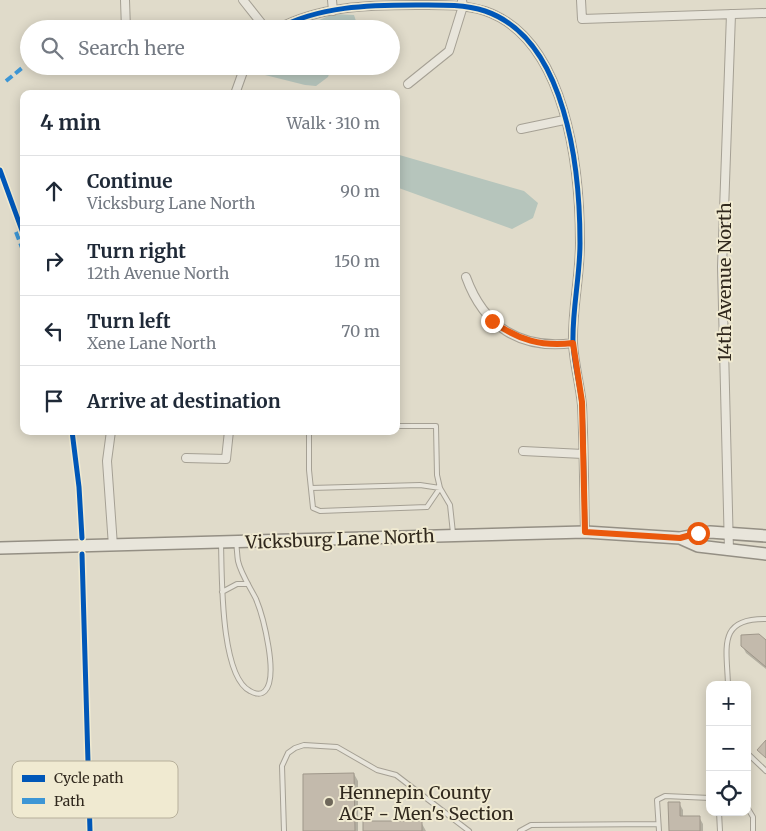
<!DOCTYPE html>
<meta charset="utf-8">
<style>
:root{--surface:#fff;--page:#f6f6f7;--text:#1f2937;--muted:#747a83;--line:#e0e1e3}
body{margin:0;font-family:Merriweather,serif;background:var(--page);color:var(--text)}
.controls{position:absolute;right:15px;bottom:15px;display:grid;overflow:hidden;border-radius:10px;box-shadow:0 2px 12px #0003}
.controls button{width:45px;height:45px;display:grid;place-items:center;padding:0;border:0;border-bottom:1px solid var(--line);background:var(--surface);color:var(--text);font:25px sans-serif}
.stop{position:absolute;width:15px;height:15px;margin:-11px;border:4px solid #ea580c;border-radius:50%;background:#fff}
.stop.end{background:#ea580c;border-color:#fff;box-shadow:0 1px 5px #0008}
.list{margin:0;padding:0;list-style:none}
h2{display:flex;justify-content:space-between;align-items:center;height:65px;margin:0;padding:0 20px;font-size:21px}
h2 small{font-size:16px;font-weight:400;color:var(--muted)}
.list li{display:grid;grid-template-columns:32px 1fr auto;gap:15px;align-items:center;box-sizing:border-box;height:70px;padding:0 20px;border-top:1px solid var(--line)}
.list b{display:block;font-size:19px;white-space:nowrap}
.list p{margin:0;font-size:16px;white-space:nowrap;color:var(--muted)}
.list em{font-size:16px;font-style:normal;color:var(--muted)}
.icon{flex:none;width:28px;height:28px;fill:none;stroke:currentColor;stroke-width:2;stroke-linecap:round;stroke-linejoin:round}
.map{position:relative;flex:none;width:766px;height:831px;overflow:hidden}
.search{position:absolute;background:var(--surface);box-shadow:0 2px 12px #0003;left:20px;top:20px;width:380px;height:55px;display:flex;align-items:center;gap:12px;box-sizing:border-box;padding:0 18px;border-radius:28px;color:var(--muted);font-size:19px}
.panel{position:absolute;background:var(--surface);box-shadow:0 2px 12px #0003;left:20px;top:90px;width:380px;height:345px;border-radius:10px}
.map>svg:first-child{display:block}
.water{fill:#b6c5bc}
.shadow{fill:#0003}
.building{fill:#c3baac;stroke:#9f978a}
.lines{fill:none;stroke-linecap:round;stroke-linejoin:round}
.service-casing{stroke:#a5a094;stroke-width:6}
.minor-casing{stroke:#a5a094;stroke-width:10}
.secondary-casing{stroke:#948f84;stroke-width:14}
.service{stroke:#e8e5db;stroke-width:4}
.minor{stroke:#e8e5db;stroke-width:8}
.secondary{stroke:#e8e5db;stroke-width:11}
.quiet{stroke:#3d96d5;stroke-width:4;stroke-dasharray:8 4;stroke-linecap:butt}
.cycleway-casing{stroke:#f0ead1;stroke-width:8}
.cycleway{stroke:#0057b8;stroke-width:5}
.route{stroke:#ea580c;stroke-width:6}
.poi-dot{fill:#6e675a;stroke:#f0ead1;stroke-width:2}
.labels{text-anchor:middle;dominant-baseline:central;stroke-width:4;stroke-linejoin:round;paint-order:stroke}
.street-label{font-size:18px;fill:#31291e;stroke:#f0ead1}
.poi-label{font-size:18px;fill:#31291e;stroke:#f0ead1;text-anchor:start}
.key{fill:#f0ead1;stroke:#b7b09b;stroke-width:1}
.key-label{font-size:14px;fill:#31291e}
</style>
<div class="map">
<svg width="766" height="831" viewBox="0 0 766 831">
<rect width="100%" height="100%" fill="#e0dbca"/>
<!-- water -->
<path class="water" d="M 333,14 L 354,15 L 357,24 L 355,29 L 299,29 Z
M 258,66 L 332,66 L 328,77 L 316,86 L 305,85 L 265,75 Z
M 396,154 L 524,191 L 538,203 L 533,218 L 512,229 L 396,187 Z"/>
<!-- shadow -->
<path class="shadow" d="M 766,642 L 766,669 L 746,653 L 742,645 Z
M 354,774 L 358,781 L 358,831 L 304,831 Z
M 679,803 L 683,810 L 683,817 L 699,817 L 703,824 L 703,831 L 670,831 Z
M 421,822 L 426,831 L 364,831 Z"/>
<!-- building -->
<path class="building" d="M 759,634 L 766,640 L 766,667 L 741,646 L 741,635 Z
M 766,740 L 766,758 L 757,750 Z
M 354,773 L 355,831 L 303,831 L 303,774 Z
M 668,802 L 680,802 L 680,816 L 700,816 L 700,831 L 669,831 Z
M 363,821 L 422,821 L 422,831 L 363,831 Z"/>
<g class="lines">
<defs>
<path id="service" d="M 396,426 L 436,426 L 437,475 L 440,488 L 450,505 L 453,533
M 309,431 L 309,470 L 313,508 L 320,511 L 427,507 L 440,488
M 311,488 L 420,485 L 440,488
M 221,543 C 222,574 220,676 250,691 C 255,694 261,695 265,691 C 279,677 263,616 256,599 C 250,587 241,574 238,561 C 237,555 237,548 236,542
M 222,592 L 237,584 L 248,584
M 728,685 C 727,648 717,618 766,619
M 747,753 L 766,771
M 747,807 L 753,817 L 753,831
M 719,812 L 720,831
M 284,831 L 282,766 L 288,753 L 295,748 L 304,745 L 337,747 L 377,770 L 396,775 L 469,831
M 520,831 L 531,825 L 658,824
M 659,831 L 657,800 L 665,796 L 710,798"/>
<path id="minor" d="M 125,0 L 126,29
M 243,0 L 266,29
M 332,0 L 333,11
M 581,0 L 582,19 L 766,13
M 277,29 C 319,6 369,5 416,5 C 438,5 463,4 485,11 C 567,39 580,170 580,243 C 580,277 572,310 573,343 C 574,364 580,384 582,405 C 584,447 584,489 585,532
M 229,66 L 243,70
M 408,84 L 449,51 L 463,6 L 462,0
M 235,94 L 245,66
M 521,129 L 564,120
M 466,277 C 484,327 521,350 573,343
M 111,431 L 107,461 L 113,546
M 523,451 L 583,454
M 186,458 L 226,459 L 229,431
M 729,551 L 722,267 L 731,14"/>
<path id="secondary" d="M 680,538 L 698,546 L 766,554
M 0,548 L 585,532 L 680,538 L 710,532 L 766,536"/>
</defs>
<!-- service casing -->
<use href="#service" class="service-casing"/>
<!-- minor casing -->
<use href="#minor" class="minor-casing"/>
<!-- secondary casing -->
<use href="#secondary" class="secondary-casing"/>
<!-- service -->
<use href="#service" class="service"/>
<!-- minor -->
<use href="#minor" class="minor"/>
<!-- secondary -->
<use href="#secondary" class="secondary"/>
<!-- quiet -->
<path class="quiet" d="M 6,81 L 22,68
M 16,232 L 24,253"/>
<defs>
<path id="cycleway" d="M 277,29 C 319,6 369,5 416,5 C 438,5 463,4 485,11 C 567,39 580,170 580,243 C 580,277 572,310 573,343 C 574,364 580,384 582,405 C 584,447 584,489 585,532
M 0,170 L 24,236
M 72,431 L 79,487 L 82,538
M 82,554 L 90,831"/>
</defs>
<!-- cycleway casing -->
<use href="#cycleway" class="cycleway-casing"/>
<!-- cycleway -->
<use href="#cycleway" class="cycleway"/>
</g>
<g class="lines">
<!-- route -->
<path class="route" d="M 492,321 C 518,340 542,347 573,343 L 582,402 L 585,532 L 680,538 L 698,533"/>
</g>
<!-- markers -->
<circle class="poi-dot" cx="329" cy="802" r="5"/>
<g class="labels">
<!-- street labels -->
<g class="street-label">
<text transform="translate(724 282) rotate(-90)">14th Avenue North</text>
<text transform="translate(340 539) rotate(-2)">Vicksburg Lane North</text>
</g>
<!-- poi labels -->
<g class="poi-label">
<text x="339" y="792">Hennepin County<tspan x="339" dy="21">ACF - Men's Section</tspan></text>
</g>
</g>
<!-- legend -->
<rect x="12" y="761" width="166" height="57" rx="8" class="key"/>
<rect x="22" y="775" width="23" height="7" fill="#0057b8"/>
<rect x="22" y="798" width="23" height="6" fill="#3d96d5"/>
<g class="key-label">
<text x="54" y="783">Cycle path</text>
<text x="54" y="806">Path</text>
</g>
</svg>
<div class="controls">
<button>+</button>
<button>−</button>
<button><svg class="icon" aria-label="locate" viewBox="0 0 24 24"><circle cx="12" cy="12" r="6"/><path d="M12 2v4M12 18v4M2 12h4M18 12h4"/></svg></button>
</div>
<div class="stop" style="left:698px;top:533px"></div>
<div class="stop end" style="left:492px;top:321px"></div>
<div class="search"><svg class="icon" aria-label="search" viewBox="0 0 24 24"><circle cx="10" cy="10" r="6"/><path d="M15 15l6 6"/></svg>Search here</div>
<section class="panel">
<h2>4 min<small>Walk · 310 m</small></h2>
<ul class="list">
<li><svg class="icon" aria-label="ahead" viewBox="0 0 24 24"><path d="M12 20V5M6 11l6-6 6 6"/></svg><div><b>Continue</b><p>Vicksburg Lane North</p></div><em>90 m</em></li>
<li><svg class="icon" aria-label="right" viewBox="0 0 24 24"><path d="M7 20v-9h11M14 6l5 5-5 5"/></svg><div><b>Turn right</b><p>12th Avenue North</p></div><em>150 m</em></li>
<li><svg class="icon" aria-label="left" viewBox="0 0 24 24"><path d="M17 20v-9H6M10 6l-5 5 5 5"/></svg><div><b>Turn left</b><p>Xene Lane North</p></div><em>70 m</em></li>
<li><svg class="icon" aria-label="arrive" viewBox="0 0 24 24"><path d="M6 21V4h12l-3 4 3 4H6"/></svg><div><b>Arrive at destination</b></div></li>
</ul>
</section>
</div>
